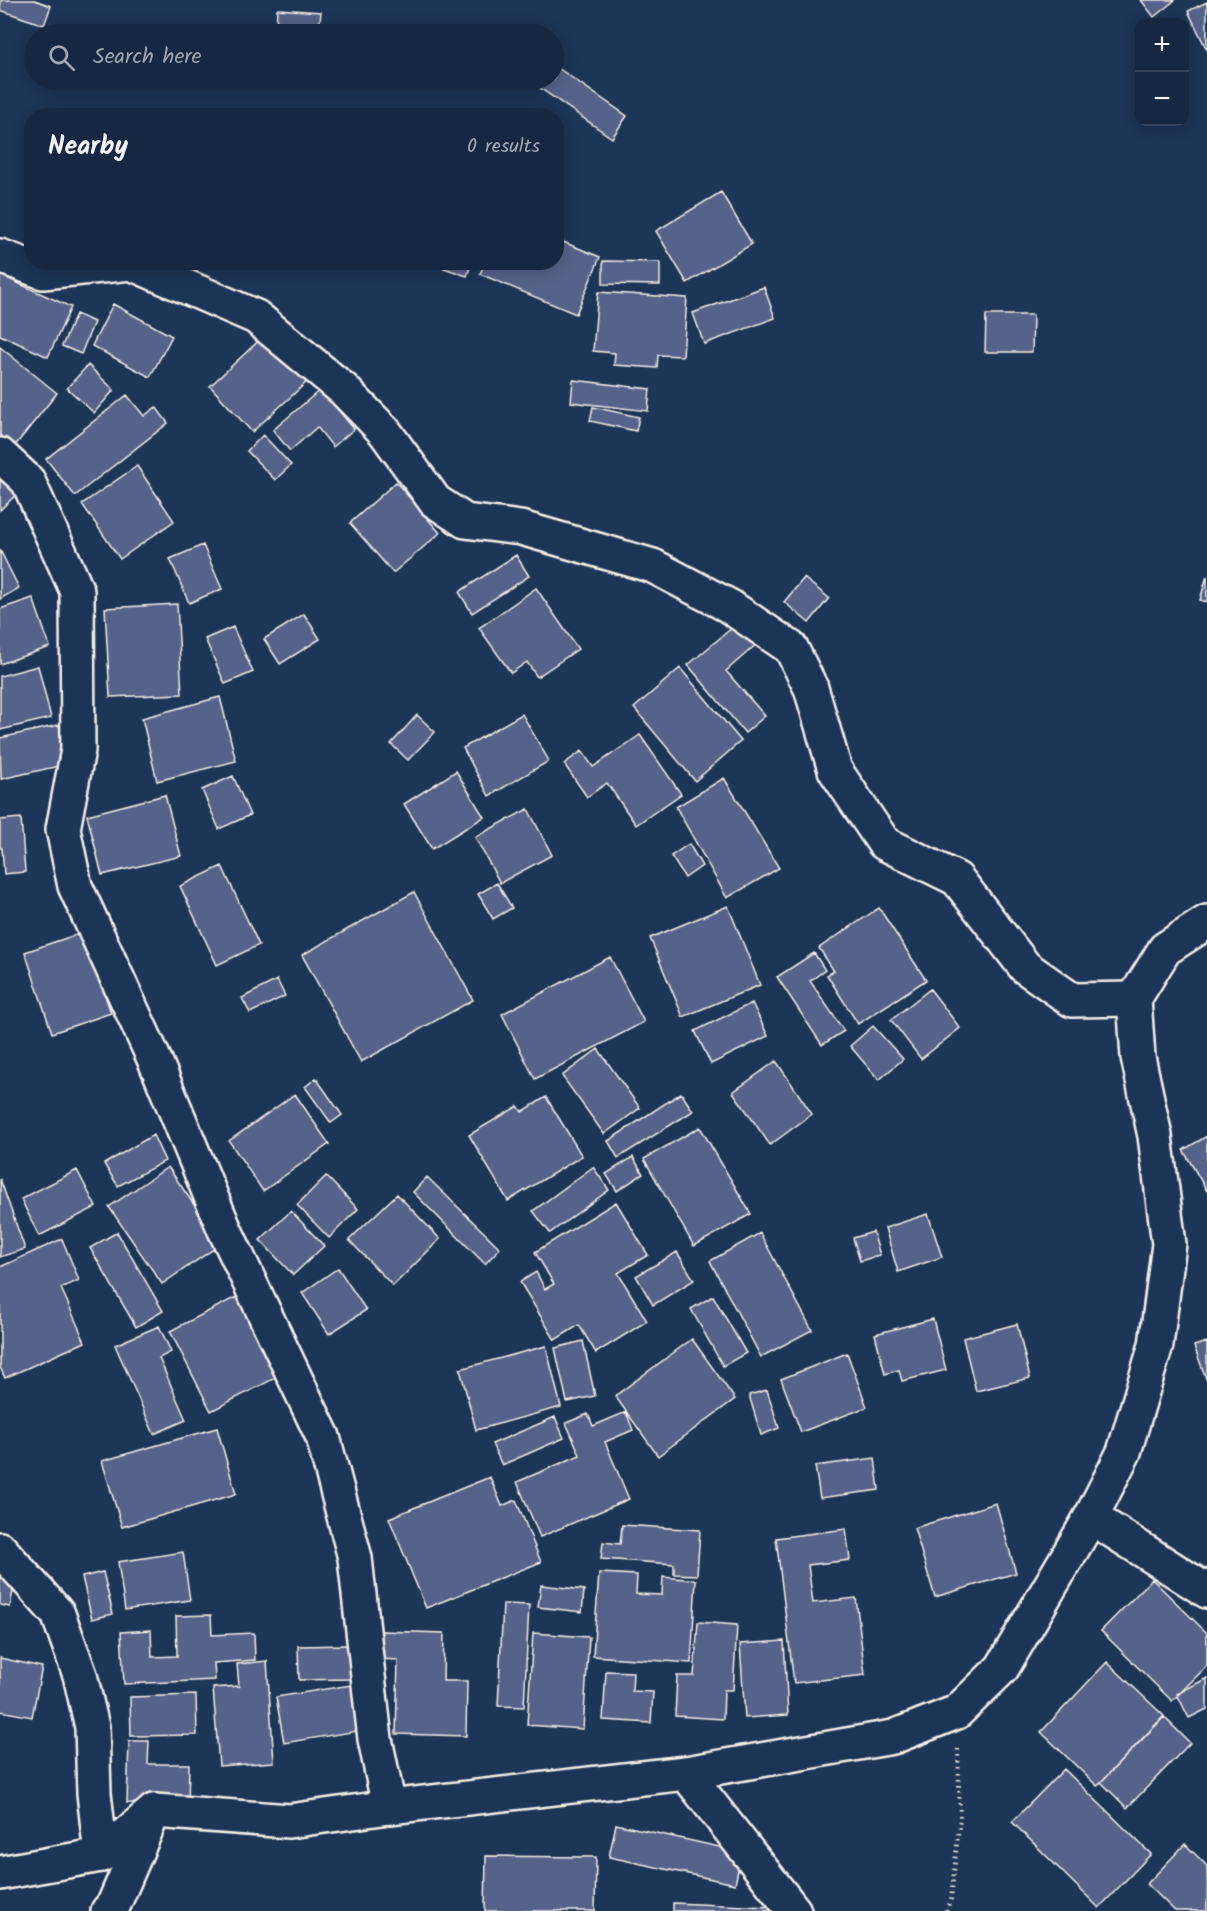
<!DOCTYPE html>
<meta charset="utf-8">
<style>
:root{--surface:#162841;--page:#1f3048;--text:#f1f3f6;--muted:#9ea6b1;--line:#35445a}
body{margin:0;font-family:Kalam,sans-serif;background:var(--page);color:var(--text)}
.controls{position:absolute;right:18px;top:18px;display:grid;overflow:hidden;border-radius:12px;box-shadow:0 3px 15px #0003}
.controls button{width:54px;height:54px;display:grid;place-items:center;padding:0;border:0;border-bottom:2px solid var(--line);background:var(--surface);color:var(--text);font:30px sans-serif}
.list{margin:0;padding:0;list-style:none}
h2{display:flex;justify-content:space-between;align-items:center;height:78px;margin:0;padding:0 24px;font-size:26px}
h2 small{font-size:20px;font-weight:400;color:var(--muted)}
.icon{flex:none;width:33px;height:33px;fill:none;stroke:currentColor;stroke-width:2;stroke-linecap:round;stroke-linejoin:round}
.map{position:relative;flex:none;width:1207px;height:1911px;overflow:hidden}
.search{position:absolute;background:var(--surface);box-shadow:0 3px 15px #0003;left:24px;top:24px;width:540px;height:66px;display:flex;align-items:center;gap:15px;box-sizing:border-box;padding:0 21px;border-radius:33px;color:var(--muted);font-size:22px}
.panel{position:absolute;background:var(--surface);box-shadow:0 3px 15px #0003;left:24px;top:108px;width:540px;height:162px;border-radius:24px}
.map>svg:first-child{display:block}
.building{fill:#54638a;stroke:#f4f1e8;stroke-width:1.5}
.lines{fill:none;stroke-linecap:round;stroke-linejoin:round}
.street-casing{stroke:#f4f1e8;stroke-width:38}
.secondary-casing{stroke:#f4f1e8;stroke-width:38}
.path{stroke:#f4f1e8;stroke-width:4;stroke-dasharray:1.5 4.5;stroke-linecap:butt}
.street{stroke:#1d3557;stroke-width:33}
.secondary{stroke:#1d3557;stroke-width:33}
</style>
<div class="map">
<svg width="1207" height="1911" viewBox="0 0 1207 1911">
<rect width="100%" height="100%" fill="#1d3557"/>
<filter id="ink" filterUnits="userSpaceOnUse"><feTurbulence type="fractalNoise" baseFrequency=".0167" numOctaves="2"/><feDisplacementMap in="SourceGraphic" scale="12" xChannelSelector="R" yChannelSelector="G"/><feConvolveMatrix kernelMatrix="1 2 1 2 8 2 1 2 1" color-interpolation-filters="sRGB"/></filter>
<g filter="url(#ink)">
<!-- building -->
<path class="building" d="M 1,0 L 35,0 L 51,6 L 44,25 L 0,10 Z
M 1141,0 L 1175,0 L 1154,17 Z
M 1207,2 L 1207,50 L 1188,11 Z
M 277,9 L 321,12 L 319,30 L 276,27 Z
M 555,66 L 627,116 L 612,138 L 540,88 L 546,80 L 554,80 Z
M 721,192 L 752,244 L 687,283 L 656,231 Z
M 556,239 L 600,257 L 576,314 L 480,274 L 485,262 L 556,262 Z
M 603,261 L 660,262 L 660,285 L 603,284 Z
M 427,262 L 472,262 L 467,276 Z
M 0,275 L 71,307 L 48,357 L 0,335 Z
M 764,287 L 775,318 L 704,344 L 693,313 Z
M 598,292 L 687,298 L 683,356 L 658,355 L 657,368 L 614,365 L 615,353 L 593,351 Z
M 113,304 L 172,336 L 150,377 L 92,346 Z
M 76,314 L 94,322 L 81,354 L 62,346 Z
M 986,315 L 1033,315 L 1032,352 L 985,352 Z
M 266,334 L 308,381 L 252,432 L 210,386 Z
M 0,347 L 57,393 L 14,447 L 0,435 Z
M 88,365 L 114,390 L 94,413 L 67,388 Z
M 573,380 L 650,389 L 648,411 L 571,402 Z
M 321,389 L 354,429 L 333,447 L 317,427 L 290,451 L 273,430 Z
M 127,395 L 144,416 L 156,407 L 168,423 L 75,496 L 46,459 Z
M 593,407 L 639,417 L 636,431 L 590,421 Z
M 263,435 L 291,465 L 275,480 L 247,451 Z
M 137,466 L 174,521 L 120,559 L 82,504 Z
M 0,470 L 20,491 L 0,510 Z
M 396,482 L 440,533 L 393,573 L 350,523 Z
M 203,545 L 222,589 L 189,603 L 170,559 Z
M 0,550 L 19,588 L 0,599 Z
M 516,555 L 529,576 L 472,613 L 459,592 Z
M 1207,576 L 1207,602 L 1200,600 Z
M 804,578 L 829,598 L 809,623 L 784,602 Z
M 536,588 L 578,649 L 537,677 L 527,662 L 511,673 L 479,628 Z
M 33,598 L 50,647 L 0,664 L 0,609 Z
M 177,604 L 182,694 L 110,697 L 105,608 Z
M 304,614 L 320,639 L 280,664 L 264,639 Z
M 740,621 L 758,643 L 726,671 L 765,716 L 745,733 L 688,665 Z
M 233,627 L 253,672 L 225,684 L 205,639 Z
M 38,666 L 51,718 L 0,730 L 0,676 Z
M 680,668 L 741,741 L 695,781 L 634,708 Z
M 220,697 L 236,761 L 157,781 L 142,718 Z
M 522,714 L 549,761 L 489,796 L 463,748 Z
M 417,715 L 435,732 L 408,760 L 391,744 Z
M 59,725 L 68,764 L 1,779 L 0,738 Z
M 640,735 L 681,794 L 636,825 L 607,783 L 587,797 L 564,764 L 582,751 L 593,767 Z
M 456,771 L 484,817 L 432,849 L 404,804 Z
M 233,776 L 250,815 L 219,829 L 202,790 Z
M 724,778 L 779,868 L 727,898 L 676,807 Z
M 165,795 L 181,856 L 102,875 L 87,815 Z
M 528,809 L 552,855 L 500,883 L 475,837 Z
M 21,818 L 25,872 L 4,874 L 2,848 L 0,848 L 0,820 Z
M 689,844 L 702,866 L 685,878 L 671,856 Z
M 222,866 L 259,945 L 217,965 L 180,886 Z
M 497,883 L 512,908 L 493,919 L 478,894 Z
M 414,892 L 473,1000 L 361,1062 L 302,955 Z
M 728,906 L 760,985 L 683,1017 L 650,938 Z
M 879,908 L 926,980 L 858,1024 L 827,975 L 834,971 L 819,948 Z
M 84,932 L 111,1013 L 52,1033 L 25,952 Z
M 814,953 L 825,970 L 810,981 L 844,1031 L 822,1045 L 777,977 Z
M 610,957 L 644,1022 L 535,1079 L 502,1014 Z
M 277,980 L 285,996 L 250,1013 L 242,998 Z
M 930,989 L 960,1028 L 921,1059 L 891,1020 Z
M 752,1003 L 768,1036 L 711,1064 L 695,1031 Z
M 873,1026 L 903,1059 L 879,1080 L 850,1046 Z
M 598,1049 L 640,1108 L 604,1134 L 562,1076 Z
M 776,1061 L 812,1114 L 770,1145 L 733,1092 Z
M 316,1078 L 342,1115 L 331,1123 L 305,1087 Z
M 681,1093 L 693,1111 L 618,1158 L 608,1141 Z
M 295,1094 L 329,1144 L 263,1191 L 229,1141 Z
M 546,1097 L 582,1156 L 508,1201 L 469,1135 L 518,1106 L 522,1112 Z
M 700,1127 L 751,1214 L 694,1246 L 644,1159 Z
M 153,1135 L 165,1161 L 118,1186 L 104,1164 Z
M 1207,1136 L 1207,1191 L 1183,1150 Z
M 633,1157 L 643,1174 L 617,1191 L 606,1174 Z
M 168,1167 L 221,1244 L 162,1284 L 109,1207 Z
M 593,1167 L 609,1190 L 550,1233 L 533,1211 Z
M 77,1170 L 96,1207 L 39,1236 L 21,1199 Z
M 326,1176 L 358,1209 L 329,1238 L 297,1205 Z
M 427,1177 L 500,1248 L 485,1264 L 413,1192 Z
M 0,1179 L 25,1249 L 0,1257 Z
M 397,1194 L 440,1239 L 393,1286 L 349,1240 Z
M 616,1202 L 648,1255 L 618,1273 L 647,1321 L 596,1353 L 579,1325 L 555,1340 L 520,1282 L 536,1272 L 545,1289 L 554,1284 L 535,1252 Z
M 291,1211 L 324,1246 L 293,1275 L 260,1240 Z
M 928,1214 L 942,1257 L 898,1272 L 885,1228 Z
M 117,1232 L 163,1311 L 136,1327 L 90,1248 Z
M 873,1232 L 880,1255 L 860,1261 L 853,1238 Z
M 760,1233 L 812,1330 L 761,1357 L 710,1261 Z
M 62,1239 L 79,1280 L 61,1288 L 85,1342 L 5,1378 L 0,1367 L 0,1267 Z
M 677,1252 L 694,1280 L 653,1305 L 636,1276 Z
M 338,1268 L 366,1310 L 329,1334 L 302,1293 Z
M 240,1295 L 281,1375 L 211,1411 L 170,1331 Z
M 713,1296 L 746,1353 L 723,1366 L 691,1309 Z
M 933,1319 L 946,1370 L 902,1381 L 899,1370 L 885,1374 L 875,1334 Z
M 1017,1324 L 1030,1378 L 976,1391 L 963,1338 Z
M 159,1326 L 171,1352 L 159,1358 L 186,1420 L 154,1434 L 115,1345 Z
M 692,1339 L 735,1399 L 658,1456 L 615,1396 Z
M 583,1341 L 595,1396 L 567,1402 L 555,1348 Z
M 1207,1342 L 1207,1381 L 1194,1346 Z
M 546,1346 L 561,1407 L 476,1430 L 460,1369 Z
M 847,1353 L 867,1407 L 801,1432 L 781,1379 Z
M 767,1390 L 779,1428 L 761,1435 L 749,1395 Z
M 626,1412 L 633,1430 L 605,1442 L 629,1499 L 540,1537 L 517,1482 L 580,1455 L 566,1423 L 588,1414 L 593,1426 Z
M 555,1417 L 564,1438 L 502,1465 L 492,1444 Z
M 217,1428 L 236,1494 L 122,1527 L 102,1461 Z
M 875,1458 L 879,1490 L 820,1498 L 815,1466 Z
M 490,1477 L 502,1506 L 516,1500 L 541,1562 L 426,1608 L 389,1518 Z
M 996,1503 L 1016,1573 L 935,1597 L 914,1528 Z
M 622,1525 L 700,1530 L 697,1575 L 674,1574 L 674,1564 L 601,1559 L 603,1542 L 620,1544 Z
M 846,1529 L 850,1560 L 808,1565 L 813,1603 L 856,1598 L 865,1675 L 794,1683 L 776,1538 Z
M 183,1552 L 190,1600 L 125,1610 L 118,1562 Z
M 0,1570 L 16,1575 L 10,1607 L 0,1605 Z
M 103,1572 L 113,1614 L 92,1619 L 82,1577 Z
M 599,1573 L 637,1575 L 636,1594 L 662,1595 L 663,1577 L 696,1580 L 691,1663 L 593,1656 Z
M 1152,1579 L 1207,1633 L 1207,1666 L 1172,1701 L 1101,1631 Z
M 541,1585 L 584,1590 L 582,1612 L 538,1607 Z
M 503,1604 L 529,1605 L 524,1707 L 498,1706 Z
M 211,1615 L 212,1635 L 254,1633 L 255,1660 L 214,1663 L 215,1680 L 124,1684 L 121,1632 L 151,1630 L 152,1657 L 177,1656 L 176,1616 Z
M 698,1622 L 737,1625 L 733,1690 L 724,1690 L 723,1719 L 675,1716 L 677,1676 L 694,1676 Z
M 380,1631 L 444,1633 L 443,1681 L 467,1681 L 466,1736 L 396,1734 L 398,1660 L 379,1659 Z
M 533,1633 L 589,1637 L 583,1729 L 527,1725 Z
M 784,1641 L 788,1715 L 745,1718 L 740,1644 Z
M 349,1645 L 350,1679 L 299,1680 L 298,1646 Z
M 0,1658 L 42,1667 L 32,1717 L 0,1711 Z
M 267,1661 L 274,1762 L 219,1766 L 213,1688 L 239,1686 L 237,1664 Z
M 1107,1662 L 1164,1716 L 1097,1786 L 1041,1732 Z
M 606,1671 L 633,1672 L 632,1691 L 653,1692 L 651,1723 L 603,1720 Z
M 1207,1678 L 1207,1709 L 1189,1718 L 1177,1694 Z
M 363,1683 L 370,1729 L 284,1743 L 276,1697 Z
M 196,1695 L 197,1735 L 131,1736 L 130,1697 Z
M 1164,1717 L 1190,1743 L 1127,1808 L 1101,1782 Z
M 129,1741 L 149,1741 L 148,1764 L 189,1764 L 188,1805 L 127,1803 Z
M 1064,1769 L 1151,1854 L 1099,1908 L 1012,1822 Z
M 616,1824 L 742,1852 L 735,1884 L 609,1857 Z
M 1185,1844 L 1207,1866 L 1207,1911 L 1175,1911 L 1147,1884 Z
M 486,1856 L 596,1857 L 595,1911 L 485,1911 Z
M 673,1903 L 774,1907 L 774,1911 L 673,1911 Z"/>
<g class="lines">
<defs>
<path id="street" d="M 0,256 L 43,272 L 131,263 L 256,317 L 343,389 L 385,432 L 435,501 L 465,521 L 521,528 L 653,566 L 729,606 L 791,648 L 811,688 L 835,770 L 884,843 L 957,879 L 1025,967 L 1072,1000 L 1134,999
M 0,455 L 28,481 L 77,591 L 78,750 L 63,829 L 75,886 L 156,1063 L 224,1228 L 323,1437 L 355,1558 L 375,1739 L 389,1807
M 1091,1517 L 1207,1591
M 0,1549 L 58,1614 L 80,1675 L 92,1727 L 94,1793 L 101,1855
M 686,1773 L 794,1911
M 108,1911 L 114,1904 L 154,1811"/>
<path id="secondary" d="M 0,1873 L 101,1855 L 154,1811 L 289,1821 L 389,1807 L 686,1773 L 893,1737 L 957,1712 L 1002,1668 L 1091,1517 L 1124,1452 L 1156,1345 L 1169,1244 L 1155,1136 L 1138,1057 L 1134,999 L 1165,949 L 1207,922"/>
</defs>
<!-- street casing -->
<use href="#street" class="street-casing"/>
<!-- secondary casing -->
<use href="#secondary" class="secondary-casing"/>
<!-- path -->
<path class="path" d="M 946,1911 L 951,1899 L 960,1818 L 958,1749"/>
<!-- street -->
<use href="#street" class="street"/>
<!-- secondary -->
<use href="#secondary" class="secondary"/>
</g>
</g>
</svg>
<div class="controls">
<button>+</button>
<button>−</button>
</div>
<div class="search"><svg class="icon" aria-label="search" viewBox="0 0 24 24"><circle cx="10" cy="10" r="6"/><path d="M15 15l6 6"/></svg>Search here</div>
<section class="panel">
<h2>Nearby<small>0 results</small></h2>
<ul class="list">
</ul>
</section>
</div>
